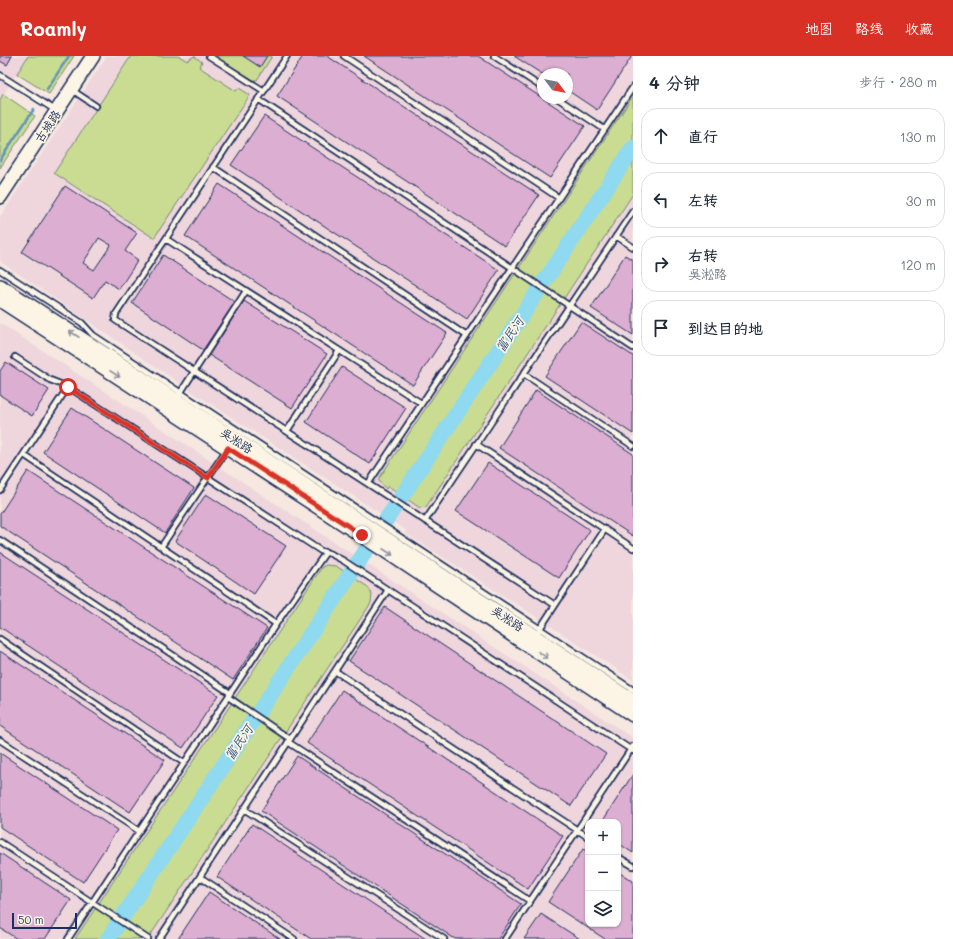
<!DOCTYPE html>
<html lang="zh">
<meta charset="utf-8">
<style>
:root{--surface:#fff;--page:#f6f6f7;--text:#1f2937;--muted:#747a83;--line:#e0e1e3;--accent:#d93025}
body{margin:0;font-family:Mali,"LXGW WenKai TC",sans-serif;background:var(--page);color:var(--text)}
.controls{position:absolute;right:12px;bottom:12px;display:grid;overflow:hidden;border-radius:8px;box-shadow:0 1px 3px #0004}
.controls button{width:36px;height:36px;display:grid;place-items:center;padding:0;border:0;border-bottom:1px solid var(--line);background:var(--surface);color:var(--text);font:20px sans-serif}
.compass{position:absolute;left:537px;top:12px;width:36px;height:36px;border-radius:50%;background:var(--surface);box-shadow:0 1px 3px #0004;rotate:122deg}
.scale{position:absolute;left:12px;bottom:10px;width:65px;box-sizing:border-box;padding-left:4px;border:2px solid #1b2f5e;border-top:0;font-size:11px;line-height:14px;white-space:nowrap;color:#1b2f5e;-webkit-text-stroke:3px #fcf5e5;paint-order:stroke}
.stop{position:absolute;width:12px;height:12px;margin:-9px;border:3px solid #d93025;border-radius:50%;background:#fff}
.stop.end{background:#d93025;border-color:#fff;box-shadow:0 1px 4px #0008}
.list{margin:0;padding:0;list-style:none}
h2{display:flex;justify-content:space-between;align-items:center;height:52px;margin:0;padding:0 16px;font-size:17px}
h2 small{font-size:13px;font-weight:400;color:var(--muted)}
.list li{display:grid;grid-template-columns:26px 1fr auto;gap:12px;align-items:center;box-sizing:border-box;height:56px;margin:0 8px 8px;padding:0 8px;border:1px solid var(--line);border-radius:16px}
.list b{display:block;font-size:15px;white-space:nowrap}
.list p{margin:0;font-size:13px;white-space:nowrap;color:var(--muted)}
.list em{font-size:13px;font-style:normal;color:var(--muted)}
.icon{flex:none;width:22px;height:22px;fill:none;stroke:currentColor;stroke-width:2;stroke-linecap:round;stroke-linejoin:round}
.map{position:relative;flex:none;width:633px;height:883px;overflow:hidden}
header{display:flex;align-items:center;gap:24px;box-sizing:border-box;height:56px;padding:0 20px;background:var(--accent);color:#fff}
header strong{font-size:19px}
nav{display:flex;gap:22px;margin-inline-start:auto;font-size:14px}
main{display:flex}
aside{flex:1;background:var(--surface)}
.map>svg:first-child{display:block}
.built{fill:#eed6dc;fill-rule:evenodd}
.green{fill:#c9dc91;stroke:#728678}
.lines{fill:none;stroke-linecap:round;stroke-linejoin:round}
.stream{stroke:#6196b6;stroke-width:2.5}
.river{stroke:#8fdaf0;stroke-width:16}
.building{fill:#dcaed1;stroke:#1b2f5e;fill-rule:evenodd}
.service-casing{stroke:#1b2f5e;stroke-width:8}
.secondary-casing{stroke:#1b2f5e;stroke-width:16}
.service{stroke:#fcf5e5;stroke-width:4.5}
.secondary{stroke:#fcf5e5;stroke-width:13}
.oneway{stroke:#8c92a2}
.route{stroke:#d93025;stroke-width:5}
.labels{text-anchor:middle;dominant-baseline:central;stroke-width:3.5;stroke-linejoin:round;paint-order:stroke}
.street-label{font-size:12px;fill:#1b2f5e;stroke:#fcf5e5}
.water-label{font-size:13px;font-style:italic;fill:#385a82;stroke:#fcf5e5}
</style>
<header>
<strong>Roamly</strong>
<nav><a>地图</a><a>路线</a><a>收藏</a></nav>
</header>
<main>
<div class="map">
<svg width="633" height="883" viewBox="0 0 633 883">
<rect width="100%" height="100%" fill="#f6e7e1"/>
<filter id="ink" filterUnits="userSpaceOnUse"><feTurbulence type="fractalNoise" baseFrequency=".025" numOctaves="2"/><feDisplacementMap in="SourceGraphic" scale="8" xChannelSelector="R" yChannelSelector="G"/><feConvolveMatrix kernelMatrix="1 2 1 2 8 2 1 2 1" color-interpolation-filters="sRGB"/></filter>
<g filter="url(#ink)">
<!-- built -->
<path class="built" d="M 0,0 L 28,0 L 0,44 Z
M 107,0 L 633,0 L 633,624 L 532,558 L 405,477 L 406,474 L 191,335 L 4,208 L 0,204 L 0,161 ZM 543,18 L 567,18 L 567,42 L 543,42 Z
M 0,267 L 633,682 L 633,883 L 0,883 ZM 588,766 L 618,766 L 618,868 L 588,868 Z"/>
<!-- green -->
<path class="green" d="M 28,0 L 74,0 L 49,38 L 17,18 Z
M 131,0 L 179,0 L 187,5 L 194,0 L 202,6 L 199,11 L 236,35 L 239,32 L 250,39 L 154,182 L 54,117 Z
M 214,0 L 272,0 L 257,24 L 253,24 Z
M 3,38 L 35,60 L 0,112 L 0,44 Z
M 633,40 L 633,138 L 426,451 L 420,452 L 388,430 L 386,433 L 378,424 Z
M 326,509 L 336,510 L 368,531 L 372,539 L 371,547 L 148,883 L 75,883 L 322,511 Z"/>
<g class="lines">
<!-- stream -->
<path class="stream" d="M 47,33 L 69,0
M 0,104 L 34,53"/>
<!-- river -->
<path class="river" d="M 386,464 L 633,92
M 108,883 L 369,490"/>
</g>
<!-- building -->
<path class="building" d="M 0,0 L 12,0 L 7,9 L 0,5 Z
M 243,0 L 267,0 L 260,11 Z
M 303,0 L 327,0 L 539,139 L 505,190 L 277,40 Z
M 364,0 L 478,0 L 585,70 L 550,122 Z
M 514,0 L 632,0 L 597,54 L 567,34 L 567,18 L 542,18 Z
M 264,60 L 499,214 L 467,263 L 231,109 Z
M 219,128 L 447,277 L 413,329 L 185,180 Z
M 65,130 L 137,177 L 125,195 L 138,204 L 119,233 L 105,224 L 93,242 L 22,196 ZM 99,182 L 111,189 L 94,214 L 83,207 Z
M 163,199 L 235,246 L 203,294 L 132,247 Z
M 625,199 L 633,204 L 633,279 L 591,252 Z
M 244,245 L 327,298 L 292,352 L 209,299 Z
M 581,266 L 633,300 L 633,378 L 545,320 Z
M 6,306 L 49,334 L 32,360 L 0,339 L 0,315 Z
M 342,311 L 406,352 L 370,408 L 306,366 Z
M 536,334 L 633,398 L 633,480 L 499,392 Z
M 72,352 L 194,432 L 165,477 L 43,396 Z
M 488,407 L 590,474 L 559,522 L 456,455 Z
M 28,415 L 267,572 L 233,624 L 0,470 L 0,458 Z
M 206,438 L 286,490 L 254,538 L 175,485 Z
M 0,496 L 218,639 L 183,692 L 0,571 Z
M 385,551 L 606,698 L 571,750 L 349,605 Z
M 0,595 L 165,704 L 130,756 L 0,670 Z
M 342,634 L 563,780 L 528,833 L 307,687 Z
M 0,697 L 117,774 L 83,826 L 0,771 Z
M 297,700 L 521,848 L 498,883 L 455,883 L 261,755 Z
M 633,718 L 633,797 L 618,787 L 618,766 L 602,766 Z
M 252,768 L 426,883 L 311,883 L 217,821 Z
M 583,793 L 588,796 L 588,868 L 618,868 L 618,816 L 633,825 L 633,883 L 605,883 L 548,846 Z
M 0,797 L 71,844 L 45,883 L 17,883 L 0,872 Z
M 209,836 L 280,883 L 178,883 Z
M 541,858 L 580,883 L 524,883 Z"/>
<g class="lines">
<defs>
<path id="service" d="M 209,0 L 264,35
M 287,0 L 116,258 L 115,264 L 555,549
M 344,0 L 559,142
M 494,0 L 543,32
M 0,19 L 55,54
M 72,34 L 96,50
M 557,42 L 604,73
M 258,43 L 633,292
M 213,111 L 467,280
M 616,180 L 633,191
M 166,183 L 421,347
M 0,214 L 82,267 L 93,279 L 633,634
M 15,301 L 50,324 L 68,331 L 321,495 L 331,498 L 344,505 L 633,695
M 524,318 L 633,390
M 179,339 L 246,235
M 287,375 L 339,295
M 476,388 L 633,492
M 24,399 L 276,568
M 368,428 L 633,31
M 0,434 L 68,331
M 425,465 L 633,155
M 0,484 L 230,637
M 161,491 L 227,393
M 539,574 L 605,473
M 0,583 L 184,707
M 335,615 L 588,781
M 228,641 L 290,683
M 0,684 L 139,775
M 288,686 L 530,845
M 244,753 L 444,883
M 0,786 L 148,883
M 618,801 L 633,810
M 200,821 L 294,883
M 68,883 L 276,568 L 326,496
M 159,883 L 388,534
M 505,883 L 633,690"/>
<path id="secondary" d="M 0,141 L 93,0
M 0,230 L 176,344 L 633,645
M 0,244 L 384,494 L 633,659"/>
</defs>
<!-- service casing -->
<use href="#service" class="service-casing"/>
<!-- secondary casing -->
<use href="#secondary" class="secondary-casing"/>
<!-- service -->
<use href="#service" class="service"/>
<!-- secondary -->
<use href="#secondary" class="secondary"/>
</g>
<!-- one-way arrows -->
<defs><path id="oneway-shaft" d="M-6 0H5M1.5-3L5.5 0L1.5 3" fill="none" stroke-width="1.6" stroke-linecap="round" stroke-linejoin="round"/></defs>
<g class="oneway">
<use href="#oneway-shaft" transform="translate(74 278) rotate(-147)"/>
<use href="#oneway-shaft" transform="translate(115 318) rotate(33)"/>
<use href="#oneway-shaft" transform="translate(388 496) rotate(33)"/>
<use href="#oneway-shaft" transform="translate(543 599) rotate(34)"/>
</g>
</g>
<g class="lines" filter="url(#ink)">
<!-- route -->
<path class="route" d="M 68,331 L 208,422 L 228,392 L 362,479"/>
</g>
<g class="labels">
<!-- street labels -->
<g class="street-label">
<text transform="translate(47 70) rotate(-56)">古城路</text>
<text transform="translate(237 384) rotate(33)">吴淞路</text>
<text transform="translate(508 562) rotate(33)">吴淞路</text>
</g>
<!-- water labels -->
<g class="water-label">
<text transform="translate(509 278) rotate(-56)">富民河</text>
<text transform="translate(238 686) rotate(-56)">富民河</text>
</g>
</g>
</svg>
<div class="controls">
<button>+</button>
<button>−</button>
<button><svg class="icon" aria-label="layers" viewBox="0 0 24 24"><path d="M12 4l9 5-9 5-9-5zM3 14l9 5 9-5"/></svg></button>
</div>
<svg class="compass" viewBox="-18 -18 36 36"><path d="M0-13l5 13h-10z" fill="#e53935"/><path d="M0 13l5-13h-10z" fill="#747a83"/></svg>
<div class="scale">50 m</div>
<div class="stop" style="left:68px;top:331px"></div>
<div class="stop end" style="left:362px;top:479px"></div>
</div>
<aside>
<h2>4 分钟<small>步行 · 280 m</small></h2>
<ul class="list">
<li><svg class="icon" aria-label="ahead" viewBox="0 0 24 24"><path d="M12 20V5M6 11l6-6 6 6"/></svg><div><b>直行</b></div><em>130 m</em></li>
<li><svg class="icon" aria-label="left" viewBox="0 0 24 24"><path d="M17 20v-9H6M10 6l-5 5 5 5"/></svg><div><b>左转</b></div><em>30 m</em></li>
<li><svg class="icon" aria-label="right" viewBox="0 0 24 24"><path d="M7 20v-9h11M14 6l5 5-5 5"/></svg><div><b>右转</b><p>吴淞路</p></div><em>120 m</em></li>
<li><svg class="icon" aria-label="arrive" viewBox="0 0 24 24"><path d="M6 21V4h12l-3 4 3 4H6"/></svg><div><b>到达目的地</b></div></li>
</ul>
</aside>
</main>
